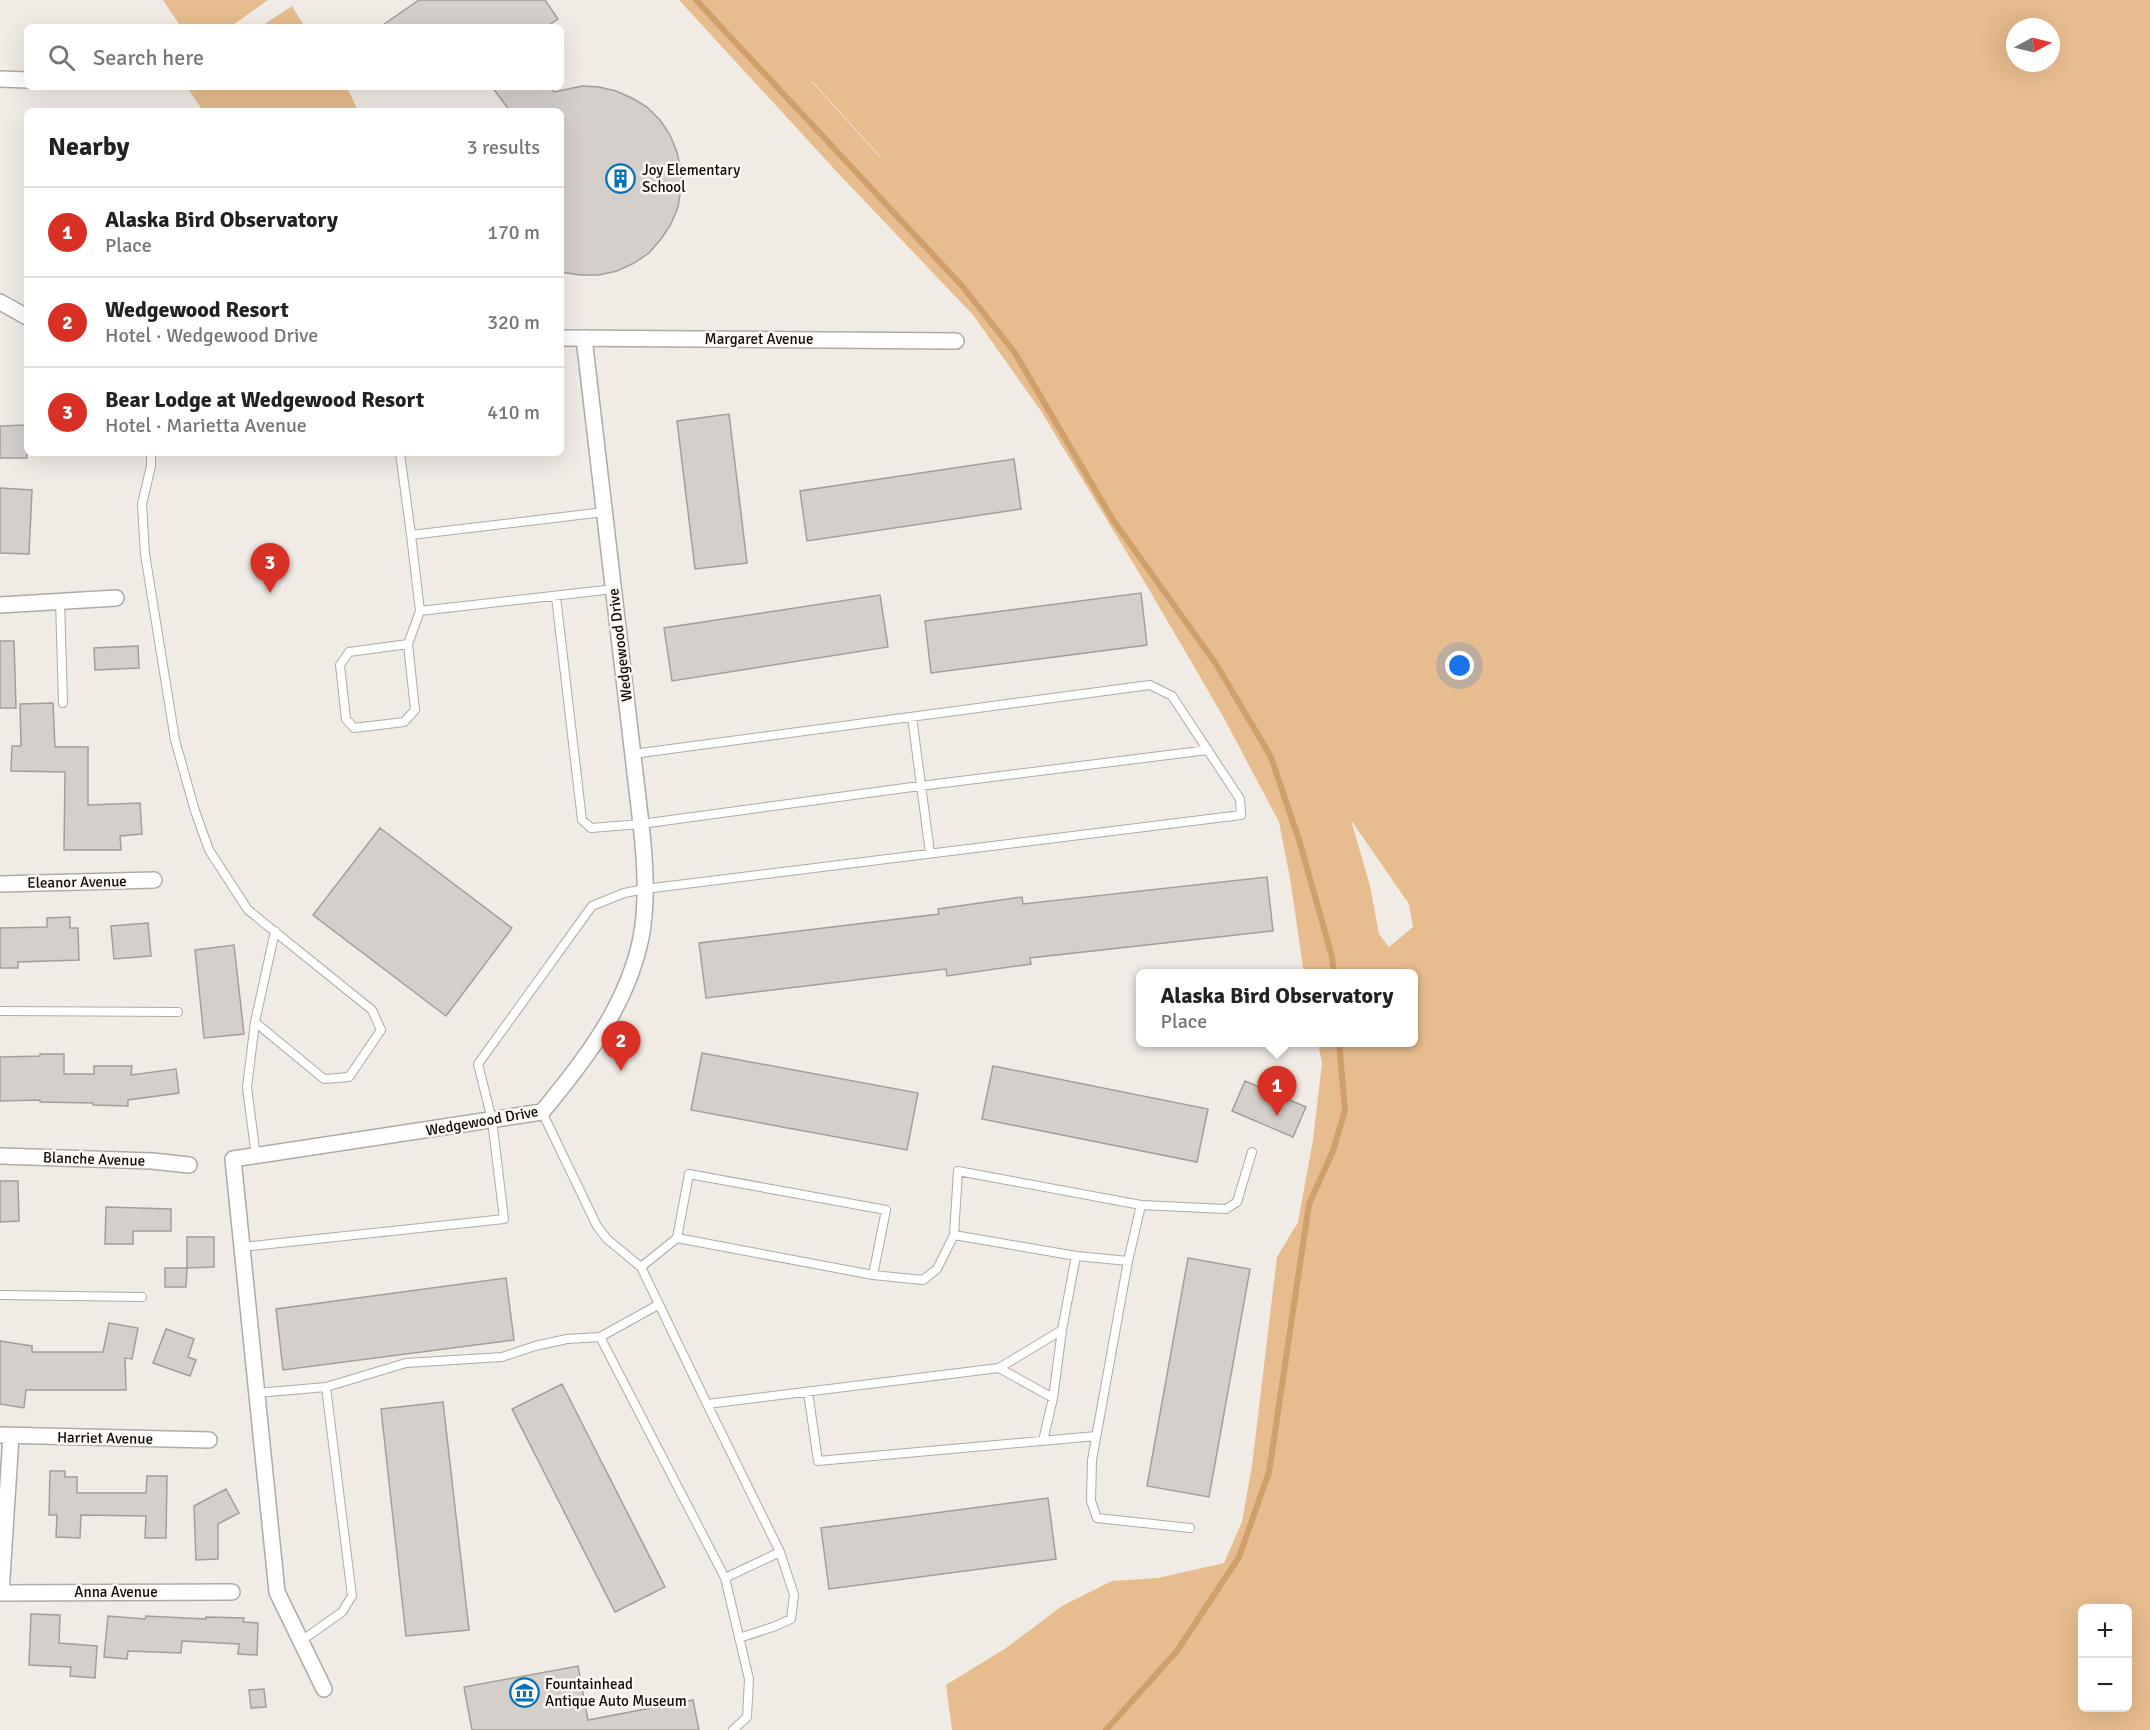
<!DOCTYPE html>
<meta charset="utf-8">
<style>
:root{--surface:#fff;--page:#f6f6f6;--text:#222;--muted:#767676;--line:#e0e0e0;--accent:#d93025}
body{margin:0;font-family:Signika,sans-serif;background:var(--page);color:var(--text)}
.controls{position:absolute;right:18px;bottom:18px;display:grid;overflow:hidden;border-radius:9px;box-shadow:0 6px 24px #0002}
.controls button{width:54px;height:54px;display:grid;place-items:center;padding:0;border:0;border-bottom:2px solid var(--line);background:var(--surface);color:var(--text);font:30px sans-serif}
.compass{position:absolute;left:2006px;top:18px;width:54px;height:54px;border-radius:50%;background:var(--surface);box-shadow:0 6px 24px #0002;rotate:83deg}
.you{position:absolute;left:1460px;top:666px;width:21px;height:21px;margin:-15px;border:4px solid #fff;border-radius:50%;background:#1a73e8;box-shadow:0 0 0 9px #1a73e833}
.badge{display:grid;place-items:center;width:39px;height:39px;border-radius:50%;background:var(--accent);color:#fff;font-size:20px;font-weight:700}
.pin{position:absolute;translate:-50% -50px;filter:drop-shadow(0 2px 3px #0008)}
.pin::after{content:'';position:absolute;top:32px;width:21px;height:18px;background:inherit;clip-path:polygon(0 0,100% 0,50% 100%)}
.popup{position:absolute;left:1136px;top:969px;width:282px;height:78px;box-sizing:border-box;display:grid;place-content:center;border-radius:9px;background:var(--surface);filter:drop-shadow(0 2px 4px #0005);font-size:20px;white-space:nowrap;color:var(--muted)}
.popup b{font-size:22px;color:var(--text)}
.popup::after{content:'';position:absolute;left:50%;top:100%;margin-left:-12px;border:12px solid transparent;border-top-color:var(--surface)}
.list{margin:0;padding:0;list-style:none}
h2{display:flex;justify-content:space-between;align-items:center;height:78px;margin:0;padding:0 24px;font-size:26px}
h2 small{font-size:20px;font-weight:400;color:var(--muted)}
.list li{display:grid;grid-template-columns:39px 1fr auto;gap:18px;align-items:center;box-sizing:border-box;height:90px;padding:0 24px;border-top:2px solid var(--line)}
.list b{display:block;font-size:22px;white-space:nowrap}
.list p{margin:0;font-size:20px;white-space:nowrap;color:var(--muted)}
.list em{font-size:20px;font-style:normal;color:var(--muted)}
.icon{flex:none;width:33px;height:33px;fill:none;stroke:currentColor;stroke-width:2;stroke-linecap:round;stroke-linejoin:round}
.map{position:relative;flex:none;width:2150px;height:1730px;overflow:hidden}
.search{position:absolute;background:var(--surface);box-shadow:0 6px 24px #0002;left:24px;top:24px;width:540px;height:66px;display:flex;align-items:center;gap:15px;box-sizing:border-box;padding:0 21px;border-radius:9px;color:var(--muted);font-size:22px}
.panel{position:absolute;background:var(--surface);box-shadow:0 6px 24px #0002;left:24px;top:108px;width:540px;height:348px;border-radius:9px}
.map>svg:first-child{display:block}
.green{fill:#e7bc8e;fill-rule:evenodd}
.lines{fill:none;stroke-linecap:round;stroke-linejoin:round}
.stream{stroke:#d09f6a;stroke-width:6}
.building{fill:#d4cfca;stroke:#a39e99;stroke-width:1.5}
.service-casing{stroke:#afaaa5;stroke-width:10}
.minor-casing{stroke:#afaaa5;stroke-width:18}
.service{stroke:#fff;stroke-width:8}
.minor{stroke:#fff;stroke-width:15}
.labels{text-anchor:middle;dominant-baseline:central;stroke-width:5;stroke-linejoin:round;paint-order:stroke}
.poi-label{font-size:15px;fill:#0e0c0a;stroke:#fdf8f2;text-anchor:start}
.street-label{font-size:15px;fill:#0e0c0a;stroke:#fdf8f2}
</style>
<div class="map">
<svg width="2150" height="1730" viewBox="0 0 2150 1730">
<rect width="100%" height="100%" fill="#f0ebe5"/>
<!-- green -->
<path class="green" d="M 163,0 L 268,0 L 230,27 L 181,27 Z
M 679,0 L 2150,0 L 2150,1730 L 952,1730 L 946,1685 L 1006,1648 L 1062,1606 L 1112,1581 L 1158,1578 L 1224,1563 L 1242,1522 L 1252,1466 L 1277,1257 L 1298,1222 L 1313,1140 L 1322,1063 L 1318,1043 L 1414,1042 L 1414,974 L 1304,973 L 1290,878 L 1279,822 L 1224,718 L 1147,586 L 1041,411 L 973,315 L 837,172 ZM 2015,27 L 2051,27 L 2051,63 L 2015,63 ZM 811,81 L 812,81 L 881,157 L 880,157 ZM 1351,820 L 1409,904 L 1413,927 L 1389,947 L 1379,934 L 1370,886 ZM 2082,1608 L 2128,1608 L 2128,1708 L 2082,1708 Z
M 292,6 L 305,27 L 260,27 Z
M 187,87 L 347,87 L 358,111 L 203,111 Z"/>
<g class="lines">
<!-- stream -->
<path class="stream" d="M 696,0 L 963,287 L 1015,353 L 1113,520 L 1216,664 L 1271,757 L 1300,843 L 1332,957 L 1334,974
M 1106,1730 L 1177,1651 L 1239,1557 L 1269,1472 L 1309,1204 L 1333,1151 L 1345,1110 L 1339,1042"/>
</g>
<!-- building -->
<path class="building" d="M 419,0 L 545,0 L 558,19 L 546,27 L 380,27 Z
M 582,86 L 599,87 L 616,91 L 632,98 L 647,107 L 660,120 L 670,135 L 677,152 L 681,170 L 681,188 L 678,207 L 671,224 L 661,239 L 649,253 L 634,263 L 617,271 L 599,275 L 580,275 L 561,272 L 561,111 L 510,111 L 492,87 L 551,87 L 554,92 Z
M 729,414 L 747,563 L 695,569 L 677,421 Z
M 27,425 L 27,458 L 0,458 L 0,426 Z
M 1014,459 L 1021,509 L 807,541 L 800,491 Z
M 0,488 L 32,490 L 29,554 L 0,553 Z
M 1141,593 L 1147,645 L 931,673 L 925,621 Z
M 880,595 L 888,647 L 672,681 L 664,628 Z
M 0,641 L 14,641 L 16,708 L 0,708 Z
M 138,646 L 139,668 L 95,670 L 94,648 Z
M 53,703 L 55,747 L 88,747 L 88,805 L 140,803 L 142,834 L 120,836 L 121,850 L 64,850 L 65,772 L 11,771 L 12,746 L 21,746 L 20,704 Z
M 380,828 L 512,928 L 446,1016 L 313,915 Z
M 1267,877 L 1273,931 L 1030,958 L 1031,964 L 947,976 L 946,969 L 706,998 L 699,943 L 939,914 L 938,909 L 1022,897 L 1023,904 Z
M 70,917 L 70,928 L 78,928 L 79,960 L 18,962 L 18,968 L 0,968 L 0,928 L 47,927 L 47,918 Z
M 148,923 L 151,956 L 114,959 L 111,926 Z
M 234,945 L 244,1034 L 204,1038 L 195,950 Z
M 702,1053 L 918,1093 L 907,1150 L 691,1110 Z
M 40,1054 L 64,1054 L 64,1074 L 94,1074 L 94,1066 L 132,1066 L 131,1075 L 176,1069 L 179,1093 L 128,1100 L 128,1106 L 93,1105 L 93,1103 L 40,1102 L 40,1100 L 0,1101 L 0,1057 L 40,1056 Z
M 993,1066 L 1208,1109 L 1197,1162 L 982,1119 Z
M 1245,1081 L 1306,1107 L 1293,1137 L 1232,1111 Z
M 0,1181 L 18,1181 L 19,1221 L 0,1222 Z
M 106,1207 L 171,1209 L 171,1231 L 133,1231 L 133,1244 L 105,1244 Z
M 187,1237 L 214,1237 L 214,1267 L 187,1268 Z
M 1188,1258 L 1250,1269 L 1209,1497 L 1147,1486 Z
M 165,1268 L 187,1268 L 186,1287 L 165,1287 Z
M 506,1278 L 514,1340 L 283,1370 L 276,1309 Z
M 109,1323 L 138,1328 L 132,1359 L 125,1358 L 126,1390 L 26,1390 L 24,1408 L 0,1404 L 0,1341 L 32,1346 L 32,1352 L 103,1352 Z
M 166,1329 L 194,1339 L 188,1357 L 196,1360 L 190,1376 L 153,1363 Z
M 562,1384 L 665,1587 L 615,1612 L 512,1409 Z
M 443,1402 L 469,1630 L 406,1636 L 381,1409 Z
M 50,1471 L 65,1471 L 65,1477 L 77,1477 L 77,1493 L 146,1493 L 147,1476 L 167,1476 L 166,1538 L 145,1538 L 146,1516 L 81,1515 L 80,1538 L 56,1537 L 57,1515 L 49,1515 Z
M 226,1489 L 239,1513 L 218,1524 L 218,1559 L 196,1560 L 194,1506 Z
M 1048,1498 L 1056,1559 L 829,1589 L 821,1528 Z
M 31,1614 L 60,1615 L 59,1643 L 97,1646 L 95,1678 L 70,1676 L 71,1667 L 29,1665 Z
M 108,1616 L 145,1619 L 146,1616 L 206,1619 L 206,1617 L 244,1618 L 243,1622 L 258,1623 L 257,1655 L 238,1654 L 239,1644 L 182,1641 L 181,1653 L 128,1651 L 127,1659 L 104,1657 Z
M 578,1666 L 588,1720 L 693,1700 L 699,1730 L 472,1730 L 464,1687 Z
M 264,1689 L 266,1707 L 251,1708 L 249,1690 Z"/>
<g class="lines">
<defs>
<path id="service" d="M 151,453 L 151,466 L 142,504 L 145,554 L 175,740 L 195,811 L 209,850 L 248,910 L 372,1010 L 381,1030 L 349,1077 L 324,1079 L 255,1022 L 275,931
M 400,453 L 411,535
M 604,512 L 411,535 L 420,611 L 614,589
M 556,597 L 582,820 L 591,828 L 641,824 L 912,787 L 1208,750
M 60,601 L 63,703
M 408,644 L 415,710 L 404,722 L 354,728 L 346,719 L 340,665 L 349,652 L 408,644 L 420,611
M 912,717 L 930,853
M 0,1011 L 178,1012
M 255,1022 L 247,1087 L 256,1157
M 542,1112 L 597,1226 L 607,1239 L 641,1267
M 1141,1205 L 1226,1209 L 1237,1202 L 1252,1152
M 954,1235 L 958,1171 L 1141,1205 L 1128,1261 L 1076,1256
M 677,1238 L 873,1275 L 923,1280 L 937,1269 L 954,1235 L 1076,1256 L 1062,1330 L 999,1368 L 707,1404 L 641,1267 L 677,1238 L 689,1174 L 886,1210 L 873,1275
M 242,1247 L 504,1219 L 492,1120 L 478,1064 L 592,906 L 624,893 L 645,889 L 1241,815 L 1240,799 L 1172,696 L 1150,685 L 633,754
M 1128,1261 L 1092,1460 L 1091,1501 L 1097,1518 L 1190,1528
M 0,1295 L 142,1297
M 658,1305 L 600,1337 L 725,1578
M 999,1368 L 1053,1398
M 326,1387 L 406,1363 L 502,1357 L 535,1346 L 567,1339 L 600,1337
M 808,1392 L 818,1461 L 1096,1436
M 257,1393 L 326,1387 L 352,1596 L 342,1612 L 301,1641
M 707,1404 L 780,1552 L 725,1578 L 749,1679 L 747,1717 L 733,1730
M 1043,1441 L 1053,1398 L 1062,1330
M 739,1638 L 773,1627 L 791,1619 L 794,1595 L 780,1552"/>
<path id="minor" d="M 0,79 L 27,80
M 0,302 L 27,317
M 561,338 L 956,341
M 0,605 L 116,598
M 0,884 L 154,880
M 0,1156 L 152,1161 L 189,1165
M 0,1435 L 209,1440
M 0,1593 L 232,1592
M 1,1593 L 11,1436
M 324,1689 L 277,1592 L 233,1159 L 542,1112 C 585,1060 627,1006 641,938 C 648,901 645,861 641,824 L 584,338"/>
</defs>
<!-- service casing -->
<use href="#service" class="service-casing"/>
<!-- minor casing -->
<use href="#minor" class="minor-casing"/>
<!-- service -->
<use href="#service" class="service"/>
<!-- minor -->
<use href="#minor" class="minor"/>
</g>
<!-- icons -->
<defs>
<symbol id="building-ring" viewBox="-11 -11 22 22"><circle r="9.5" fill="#fdf8f2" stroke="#0272bd" stroke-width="1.5"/><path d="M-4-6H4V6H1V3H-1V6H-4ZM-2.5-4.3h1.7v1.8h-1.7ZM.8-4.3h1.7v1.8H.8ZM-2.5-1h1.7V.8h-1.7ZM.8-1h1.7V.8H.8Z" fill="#0272bd"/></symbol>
<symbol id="museum-ring" viewBox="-11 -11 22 22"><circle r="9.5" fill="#fdf8f2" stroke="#0272bd" stroke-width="1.5"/><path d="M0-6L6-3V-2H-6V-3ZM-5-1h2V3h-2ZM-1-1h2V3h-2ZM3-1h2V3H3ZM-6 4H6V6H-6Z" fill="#0272bd"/></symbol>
</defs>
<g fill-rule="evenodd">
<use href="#building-ring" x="604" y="162" width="33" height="33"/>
<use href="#museum-ring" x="508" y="1676" width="33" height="33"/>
</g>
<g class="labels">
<!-- poi labels -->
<g class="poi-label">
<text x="642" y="170">Joy Elementary<tspan x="642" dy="17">School</tspan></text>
<text x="545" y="1684">Fountainhead<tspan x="545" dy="17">Antique Auto Museum</tspan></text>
</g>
<!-- street labels -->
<g class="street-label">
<text x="759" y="339">Margaret Avenue</text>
<text transform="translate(620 645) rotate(-97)">Wedgewood Drive</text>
<text transform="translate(77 882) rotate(-1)">Eleanor Avenue</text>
<text transform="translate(482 1121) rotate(-10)">Wedgewood Drive</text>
<text transform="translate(94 1159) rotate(2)">Blanche Avenue</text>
<text transform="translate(105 1438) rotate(1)">Harriet Avenue</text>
<text x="116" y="1592">Anna Avenue</text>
</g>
</g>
</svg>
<div class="controls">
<button>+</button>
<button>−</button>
</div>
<svg class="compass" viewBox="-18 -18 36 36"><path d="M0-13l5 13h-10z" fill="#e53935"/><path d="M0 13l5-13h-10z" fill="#767676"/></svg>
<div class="you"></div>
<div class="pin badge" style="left:1277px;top:1116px">1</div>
<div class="popup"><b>Alaska Bird Observatory</b>Place</div>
<div class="pin badge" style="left:621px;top:1071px">2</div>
<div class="pin badge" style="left:270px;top:593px">3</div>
<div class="search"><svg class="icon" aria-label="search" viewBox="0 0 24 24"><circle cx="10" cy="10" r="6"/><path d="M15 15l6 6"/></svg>Search here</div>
<section class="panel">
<h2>Nearby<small>3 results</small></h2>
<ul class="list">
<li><span class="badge">1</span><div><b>Alaska Bird Observatory</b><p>Place</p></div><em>170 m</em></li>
<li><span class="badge">2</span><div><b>Wedgewood Resort</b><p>Hotel · Wedgewood Drive</p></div><em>320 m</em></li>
<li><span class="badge">3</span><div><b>Bear Lodge at Wedgewood Resort</b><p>Hotel · Marietta Avenue</p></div><em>410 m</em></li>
</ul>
</section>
</div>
